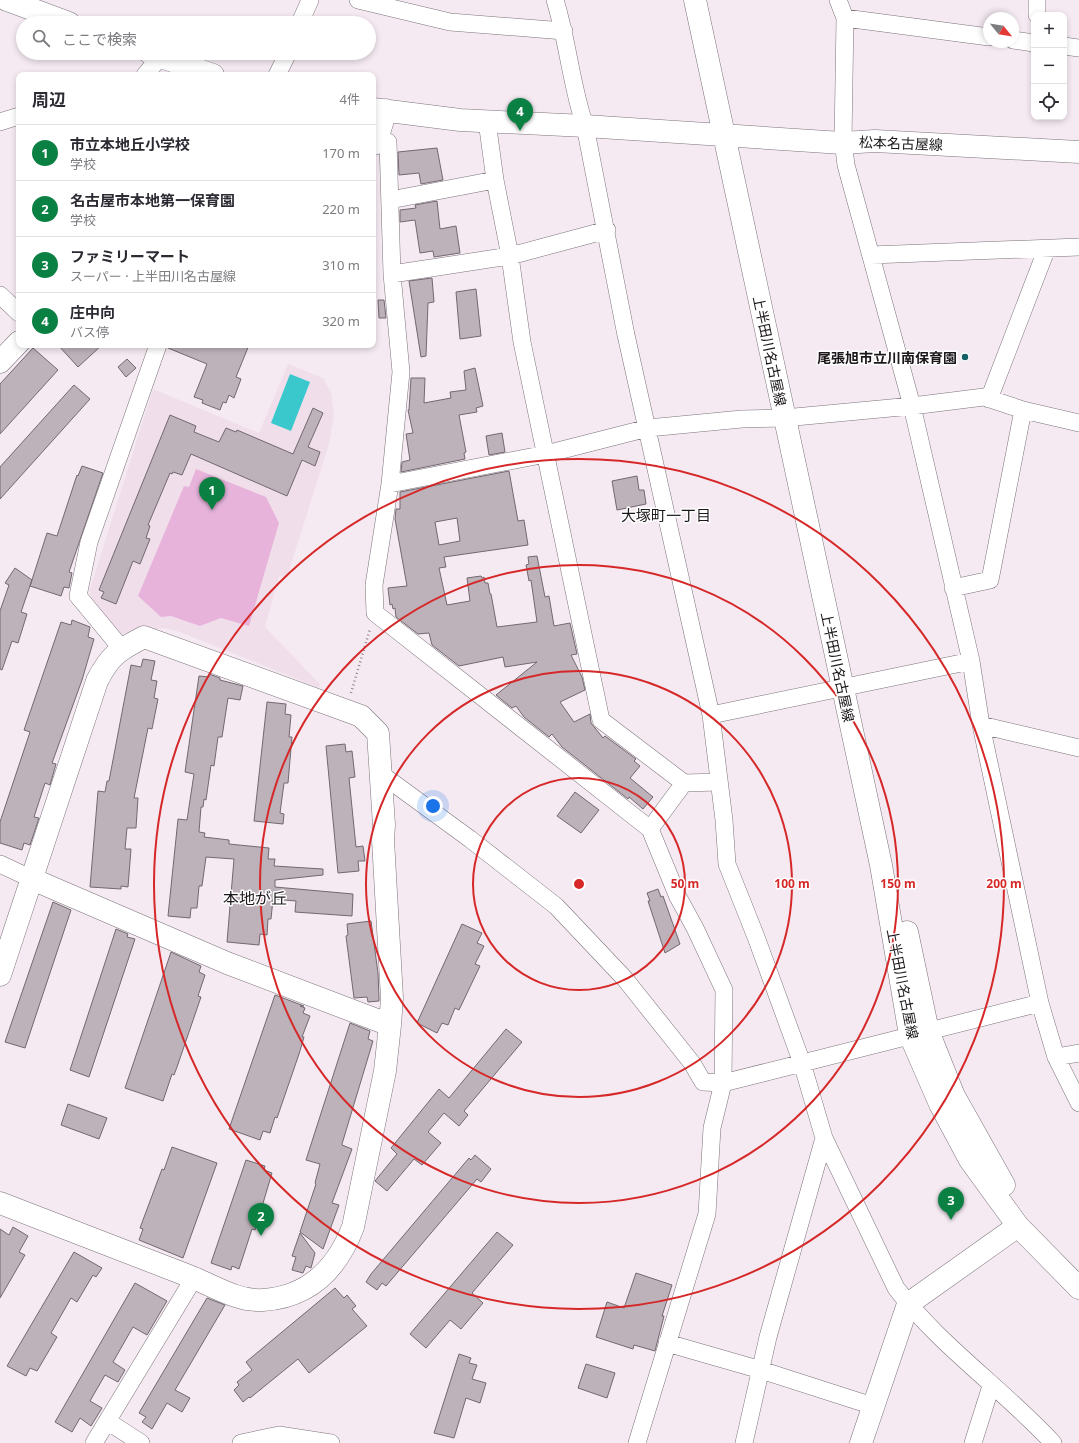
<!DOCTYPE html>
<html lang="ja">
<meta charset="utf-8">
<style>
:root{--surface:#fff;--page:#f7f7f7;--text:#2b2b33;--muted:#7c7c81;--line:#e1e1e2;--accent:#0b8043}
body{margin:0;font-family:"Noto Sans","Noto Sans JP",sans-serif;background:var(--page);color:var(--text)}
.controls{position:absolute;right:12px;top:12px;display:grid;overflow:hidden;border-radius:8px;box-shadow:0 2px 6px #0003}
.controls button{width:36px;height:36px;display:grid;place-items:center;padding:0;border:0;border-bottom:1px solid var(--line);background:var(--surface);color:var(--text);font:20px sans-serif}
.compass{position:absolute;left:983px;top:12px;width:36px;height:36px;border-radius:50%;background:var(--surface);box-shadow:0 2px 6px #0003;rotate:120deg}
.you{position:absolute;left:433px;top:806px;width:14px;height:14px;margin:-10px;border:3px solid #fff;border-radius:50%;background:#1a73e8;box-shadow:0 0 0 6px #1a73e833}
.badge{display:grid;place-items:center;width:26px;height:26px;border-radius:50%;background:var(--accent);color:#fff;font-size:13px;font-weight:700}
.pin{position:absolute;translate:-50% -33px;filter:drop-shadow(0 1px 2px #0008)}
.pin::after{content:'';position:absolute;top:21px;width:14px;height:12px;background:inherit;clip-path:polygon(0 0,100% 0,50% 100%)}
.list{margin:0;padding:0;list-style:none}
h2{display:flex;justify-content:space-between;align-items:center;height:52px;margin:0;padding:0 16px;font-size:17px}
h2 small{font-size:13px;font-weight:400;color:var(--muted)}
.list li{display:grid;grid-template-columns:26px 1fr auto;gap:12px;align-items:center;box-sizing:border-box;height:56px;padding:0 16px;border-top:1px solid var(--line)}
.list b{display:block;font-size:15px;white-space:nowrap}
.list p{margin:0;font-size:13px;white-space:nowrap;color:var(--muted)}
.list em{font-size:13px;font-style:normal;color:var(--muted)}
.icon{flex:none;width:22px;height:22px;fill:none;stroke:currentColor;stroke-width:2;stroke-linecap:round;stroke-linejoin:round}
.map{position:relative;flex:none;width:1079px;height:1443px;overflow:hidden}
.search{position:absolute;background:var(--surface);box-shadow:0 2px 6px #0003;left:16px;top:16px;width:360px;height:44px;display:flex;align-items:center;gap:10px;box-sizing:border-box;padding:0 14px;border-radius:22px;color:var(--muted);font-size:15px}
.panel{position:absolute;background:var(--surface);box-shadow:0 2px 6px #0003;left:16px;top:72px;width:360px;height:276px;border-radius:8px}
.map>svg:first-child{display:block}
.built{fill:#f0deeb}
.green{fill:#e7b3db}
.water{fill:#3ac8cd}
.building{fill:#bdb2ba;stroke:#726870;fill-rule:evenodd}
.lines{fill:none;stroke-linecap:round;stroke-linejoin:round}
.street-casing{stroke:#7c737a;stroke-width:18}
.secondary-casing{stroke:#7c737a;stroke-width:23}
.path{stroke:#8b8489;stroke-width:2.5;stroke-dasharray:1 3;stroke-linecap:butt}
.street{stroke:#fff;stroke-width:17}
.secondary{stroke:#fff;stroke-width:22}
.ring{fill:none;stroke:#d62828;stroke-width:2}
.poi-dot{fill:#146467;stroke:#fff;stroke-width:1.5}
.labels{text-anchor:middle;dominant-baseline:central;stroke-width:3;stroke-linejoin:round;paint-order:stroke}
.street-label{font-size:14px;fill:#1b171a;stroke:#fff}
.poi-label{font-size:14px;font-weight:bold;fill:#1b171a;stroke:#fff;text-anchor:end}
.neighbourhood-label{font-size:15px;fill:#1b171a;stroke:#fff}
.quarter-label{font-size:16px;fill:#1b171a;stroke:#fff}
.centre{fill:#d62828;stroke:#fff;stroke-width:2}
.ring-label{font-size:12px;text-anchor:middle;font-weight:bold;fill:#d62828;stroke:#fff;stroke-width:3;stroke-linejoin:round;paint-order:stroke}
</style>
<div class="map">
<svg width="1079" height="1443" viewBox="0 0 1079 1443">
<rect width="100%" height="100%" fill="#f5eaf2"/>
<!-- built -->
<path class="built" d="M 288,364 L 323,378 L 331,392 L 334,415 L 329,444 L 287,577 L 279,576 L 265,627 L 320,684 L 319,688 L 180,632 L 164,628 L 120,634 L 91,597 L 90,589 L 153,389 L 259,433 Z"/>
<!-- green -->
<path class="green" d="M 196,469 L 266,497 L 279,523 L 249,626 L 221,618 L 200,626 L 171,616 L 161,617 L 138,596 L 184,486 L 189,487 Z"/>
<!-- water -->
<path class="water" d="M 290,374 L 310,382 L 291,431 L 271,423 Z"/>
<!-- building -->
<path class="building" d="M 437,148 L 443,180 L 421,184 L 419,173 L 399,175 L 398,152 Z
M 437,201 L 440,229 L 456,226 L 460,253 L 434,257 L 433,251 L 420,253 L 415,220 L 400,222 L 400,210 L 416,208 L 415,205 Z
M 432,278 L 434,302 L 428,303 L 426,356 L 421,357 L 409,281 Z
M 476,289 L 481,336 L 460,339 L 456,292 Z
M 378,300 L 384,300 L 386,318 L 379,318 Z
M 58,345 L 102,345 L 78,367 Z
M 168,345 L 249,345 L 236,377 L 241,379 L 234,398 L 229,395 L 226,403 L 223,402 L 220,410 L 202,403 L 203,400 L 194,397 L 207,364 L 168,348 Z
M 33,348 L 58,370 L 0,434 L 0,384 Z
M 127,359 L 136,368 L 126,377 L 118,367 Z
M 475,368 L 483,406 L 476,408 L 477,412 L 459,415 L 466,452 L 464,453 L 465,459 L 401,472 L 402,462 L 410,460 L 406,434 L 413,433 L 408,410 L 409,410 L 411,378 L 425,378 L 424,403 L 451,398 L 450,392 L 466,390 L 464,371 Z
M 74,385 L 90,399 L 0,499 L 0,467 Z
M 313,408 L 323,413 L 308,447 L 320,452 L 315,466 L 302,460 L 287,496 L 191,454 L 182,475 L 173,472 L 172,474 L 170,473 L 148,525 L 150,526 L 146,538 L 150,539 L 140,564 L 133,561 L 116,604 L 101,598 L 104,592 L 99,590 L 170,415 L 196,426 L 194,432 L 219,442 L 226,428 L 236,432 L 237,430 L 293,454 Z
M 502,433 L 505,452 L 489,455 L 486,436 Z
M 82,466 L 103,473 L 69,572 L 72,573 L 69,588 L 64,587 L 61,596 L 30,586 L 47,533 L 57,536 L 77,475 L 78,476 Z
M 509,471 L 518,521 L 524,520 L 528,545 L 444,557 L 446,567 L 439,568 L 447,605 L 470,601 L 467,578 L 481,576 L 482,578 L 484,577 L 485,583 L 488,583 L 490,594 L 491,594 L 497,627 L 537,622 L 531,580 L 529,581 L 526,565 L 529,564 L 528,557 L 537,556 L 545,597 L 549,596 L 554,626 L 570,623 L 577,654 L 571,655 L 582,677 L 585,690 L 560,702 L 574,722 L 590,714 L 591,723 L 603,738 L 605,736 L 636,759 L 634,761 L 640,766 L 630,778 L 653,797 L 643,809 L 629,797 L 628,799 L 562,747 L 552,734 L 549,737 L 524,717 L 516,706 L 512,708 L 496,695 L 537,662 L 505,667 L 503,657 L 459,666 L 432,645 L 429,633 L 418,634 L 396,617 L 395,608 L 393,609 L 392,604 L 390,605 L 388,588 L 407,586 L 395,519 L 396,509 L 400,509 L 400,492 ZM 457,518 L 460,541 L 439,545 L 435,522 Z
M 637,476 L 639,490 L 644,490 L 646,504 L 617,510 L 612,481 Z
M 15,568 L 32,580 L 21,612 L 27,614 L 18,643 L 12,641 L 2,670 L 0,669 L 0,611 L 9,585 L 5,583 Z
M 72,620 L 90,627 L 88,637 L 94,639 L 82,680 L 52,763 L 56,764 L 50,785 L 45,783 L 34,817 L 39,818 L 30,845 L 24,843 L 22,850 L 0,843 L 0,822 L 30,732 L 24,730 L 61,622 L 71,625 Z
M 143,659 L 155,661 L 151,680 L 157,681 L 154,698 L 158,699 L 152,729 L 148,728 L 134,798 L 138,798 L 136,828 L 127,828 L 125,849 L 131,849 L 128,887 L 121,886 L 121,889 L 90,887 L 98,791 L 105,792 L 107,781 L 109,781 L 131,665 L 141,667 Z
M 209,674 L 220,678 L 220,680 L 243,686 L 240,700 L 228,698 L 222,737 L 218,737 L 214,766 L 211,765 L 206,800 L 204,799 L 203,807 L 201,807 L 199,832 L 205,833 L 204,837 L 229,840 L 229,844 L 269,848 L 268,859 L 275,859 L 274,866 L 323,869 L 323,875 L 275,880 L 275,887 L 353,894 L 352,916 L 295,912 L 296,901 L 273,899 L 271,919 L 268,919 L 267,935 L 260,934 L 259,945 L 227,942 L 234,859 L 206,857 L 202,886 L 199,886 L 197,908 L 191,908 L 190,918 L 168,916 L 178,819 L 187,820 L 194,774 L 185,772 L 199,676 L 209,677 Z
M 267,702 L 286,704 L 285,714 L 291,715 L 289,737 L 292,737 L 288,783 L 284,783 L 280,813 L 284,814 L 283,824 L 254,821 Z
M 345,744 L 346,752 L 352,751 L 355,777 L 349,778 L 356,847 L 363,846 L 365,861 L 358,861 L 359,871 L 338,873 L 326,746 Z
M 575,792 L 599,810 L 581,833 L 557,816 Z
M 658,889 L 661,897 L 663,896 L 680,944 L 665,953 L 648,901 L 650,901 L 647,893 Z
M 53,902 L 71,910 L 25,1048 L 5,1042 Z
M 371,921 L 378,973 L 379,998 L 379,1001 L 368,1002 L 367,997 L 354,998 L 346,936 L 348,935 L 347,924 Z
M 462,924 L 482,933 L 477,943 L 484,946 L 475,964 L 480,966 L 459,1010 L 455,1008 L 448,1025 L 442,1023 L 437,1033 L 417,1023 Z
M 116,929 L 128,934 L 127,937 L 135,939 L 89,1077 L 70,1070 Z
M 171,952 L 201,966 L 199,972 L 205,975 L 198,996 L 201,997 L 177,1067 L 174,1075 L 172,1074 L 163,1101 L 125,1088 Z
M 275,995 L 304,1006 L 300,1006 L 305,1008 L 303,1013 L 310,1016 L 302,1037 L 304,1037 L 299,1054 L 277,1118 L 275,1117 L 270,1133 L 263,1131 L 260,1140 L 229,1129 Z
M 350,1023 L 370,1031 L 368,1039 L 373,1041 L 342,1144 L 342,1145 L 352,1149 L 332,1203 L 339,1205 L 323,1249 L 300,1232 L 316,1184 L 315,1183 L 320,1164 L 306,1160 Z
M 506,1029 L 522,1042 L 464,1111 L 468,1115 L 459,1126 L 444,1113 L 428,1132 L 441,1143 L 422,1165 L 414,1159 L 387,1191 L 375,1181 L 397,1154 L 391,1148 L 439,1089 L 449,1098 Z
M 68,1104 L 107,1118 L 99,1139 L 61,1125 Z
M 172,1147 L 217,1163 L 183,1258 L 139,1240 L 143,1229 L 140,1228 L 162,1169 L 164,1170 Z
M 475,1155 L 491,1169 L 481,1182 L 477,1179 L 386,1286 L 382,1283 L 377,1290 L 366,1282 L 371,1274 L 469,1158 L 471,1160 Z
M 246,1160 L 265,1166 L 264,1170 L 272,1173 L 255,1230 L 252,1229 L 239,1269 L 232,1266 L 231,1270 L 211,1263 Z
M 13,1227 L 28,1236 L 19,1252 L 25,1255 L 0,1298 L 0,1229 L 9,1235 Z
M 497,1232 L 513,1245 L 472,1293 L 483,1303 L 461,1329 L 450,1320 L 426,1348 L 410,1334 Z
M 300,1233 L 315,1253 L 311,1268 L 306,1266 L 303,1273 L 292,1270 L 296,1257 L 292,1256 Z
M 74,1252 L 102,1268 L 96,1277 L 93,1275 L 77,1302 L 71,1298 L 51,1333 L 57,1337 L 37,1371 L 30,1368 L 26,1376 L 7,1366 Z
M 636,1273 L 672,1285 L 662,1316 L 664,1316 L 655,1351 L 634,1345 L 633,1349 L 596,1337 L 607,1302 L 624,1308 Z
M 135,1283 L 167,1301 L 147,1335 L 133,1327 L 113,1362 L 125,1370 L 118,1382 L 105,1375 L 90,1401 L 102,1408 L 91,1426 L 80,1418 L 72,1432 L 55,1422 Z
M 335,1288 L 344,1298 L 347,1295 L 356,1306 L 352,1309 L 367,1326 L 309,1373 L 298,1359 L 250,1398 L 249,1397 L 243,1402 L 234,1390 L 239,1385 L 237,1382 L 252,1370 L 246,1362 Z
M 207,1298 L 225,1305 L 175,1390 L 190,1398 L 182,1412 L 167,1403 L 152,1429 L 142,1422 L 146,1417 L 139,1413 Z
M 459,1354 L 471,1358 L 469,1363 L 477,1365 L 472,1379 L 486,1383 L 480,1403 L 466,1398 L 454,1438 L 434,1433 Z
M 586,1364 L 615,1373 L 607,1398 L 578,1388 Z"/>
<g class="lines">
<defs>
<path id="street" d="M 358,0 L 450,22 L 564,31
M 555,0 C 568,42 571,85 585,126 L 626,335 L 711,715 L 724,820 L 727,864 L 756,937 L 802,1063 L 824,1138 L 896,1288 C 940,1346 1003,1389 1053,1443
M 838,0 L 845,18 L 843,141 L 846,165 L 912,406 L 971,661 L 981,725 L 1040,1003 L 1056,1057 L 1079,1103
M 1037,0 L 1037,15
M 845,18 L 989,37
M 300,23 L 310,0
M 1013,40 L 1034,43
M 1064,46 L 1079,48
M 145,75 L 160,57
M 277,75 L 288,53
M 487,121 L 495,180 L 510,256 L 522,342 L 601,720 L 684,783 L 719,782
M 0,122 L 19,116
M 376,143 L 388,142 L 392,274 L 401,372 L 390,484 L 374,585 L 375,613 L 650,829 L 678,897 L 695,928 L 724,990 L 723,1083 L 712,1128 L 707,1214 L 637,1443
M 390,200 L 495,180
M 871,255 L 1079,247
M 392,274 L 510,256 L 607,230
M 0,295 L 19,313
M 989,399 L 1047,248
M 390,484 L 546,454 L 648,428 L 742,419 L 784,418 L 912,406 L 984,397 L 1023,410 L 1079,423
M 953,588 L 990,580 L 1023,410
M 122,649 L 78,596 L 89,542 L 158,345
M 711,715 L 971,661
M 981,725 L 1079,748
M 381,774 L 470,839 L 556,906 L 625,979 L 692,1063 L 703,1082 L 723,1083 L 1040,1003
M 650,829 L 684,783
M 0,864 L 32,879
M 1056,1057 L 1079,1053
M 667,1343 L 761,1370 L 873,1406
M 107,1421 L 141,1443
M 94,1443 L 194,1278
M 241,1443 L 279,1435 L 331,1443
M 744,1443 L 768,1337 L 824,1138
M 973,1443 L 991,1386"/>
<path id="secondary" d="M 7,0 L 69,23
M 695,0 L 881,865 L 910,1035 L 940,1104 L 970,1160 L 1018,1226 L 1079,1288
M 150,53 L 213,75
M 373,109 L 460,120 L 585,126 L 842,143 L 875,141 L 1079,152
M 373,144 L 376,143 L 386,110
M 0,362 L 19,342
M 32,879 L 227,963 L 390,1025
M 907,932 L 928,1031 L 954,1096 L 1004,1185
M 0,975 L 97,681 C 110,655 119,650 144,637 L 361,716 L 378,733 L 384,825 L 383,840 L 392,998 L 390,1025 L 385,1071 L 353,1227 C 337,1269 309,1297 263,1300 C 238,1302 212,1285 189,1276 C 126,1252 63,1227 0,1203
M 861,1443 L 908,1304 L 1018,1226"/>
</defs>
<!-- street casing -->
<use href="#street" class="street-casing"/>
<!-- secondary casing -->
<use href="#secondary" class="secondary-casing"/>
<!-- path -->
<path class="path" d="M 351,693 L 370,629"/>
<!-- street -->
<use href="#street" class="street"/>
<!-- secondary -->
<use href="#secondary" class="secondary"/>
</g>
<!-- distance rings -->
<g class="ring">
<circle cx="579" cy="884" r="106"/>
<circle cx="579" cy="884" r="213"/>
<circle cx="579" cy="884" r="319"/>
<circle cx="579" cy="884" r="425"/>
</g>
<!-- markers -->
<circle class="poi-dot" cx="965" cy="357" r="4"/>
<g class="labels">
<!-- street labels -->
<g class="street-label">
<text transform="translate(901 143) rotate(2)">松本名古屋線</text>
<text transform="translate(770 351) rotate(78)">上半田川名古屋線</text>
<text transform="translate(838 667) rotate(78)">上半田川名古屋線</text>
<text transform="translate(903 984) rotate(79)">上半田川名古屋線</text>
</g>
<!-- poi labels -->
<g class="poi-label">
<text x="957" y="357">尾張旭市立川南保育園</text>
</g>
<!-- neighbourhood labels -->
<g class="neighbourhood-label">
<text x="666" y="515">大塚町一丁目</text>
</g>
<!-- quarter labels -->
<g class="quarter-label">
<text x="255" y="898">本地が丘</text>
</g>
</g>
<circle cx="579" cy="884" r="6" class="centre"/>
<g class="ring-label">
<text x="685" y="888">50 m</text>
<text x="792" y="888">100 m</text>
<text x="898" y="888">150 m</text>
<text x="1004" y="888">200 m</text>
</g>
</svg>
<div class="controls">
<button>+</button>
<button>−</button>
<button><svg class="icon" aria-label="locate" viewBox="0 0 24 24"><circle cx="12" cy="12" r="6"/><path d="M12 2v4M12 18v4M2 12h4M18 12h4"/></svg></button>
</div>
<svg class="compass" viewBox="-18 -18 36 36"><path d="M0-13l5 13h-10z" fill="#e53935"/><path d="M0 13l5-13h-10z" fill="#7c7c81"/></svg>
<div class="you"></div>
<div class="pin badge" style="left:212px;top:510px">1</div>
<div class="pin badge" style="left:261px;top:1236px">2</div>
<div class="pin badge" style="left:951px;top:1220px">3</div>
<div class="pin badge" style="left:520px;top:131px">4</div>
<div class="search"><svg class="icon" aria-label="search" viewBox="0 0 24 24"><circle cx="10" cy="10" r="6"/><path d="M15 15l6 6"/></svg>ここで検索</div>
<section class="panel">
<h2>周辺<small>4件</small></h2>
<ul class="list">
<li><span class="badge">1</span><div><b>市立本地丘小学校</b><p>学校</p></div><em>170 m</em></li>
<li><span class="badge">2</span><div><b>名古屋市本地第一保育園</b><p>学校</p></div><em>220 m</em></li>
<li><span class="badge">3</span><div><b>ファミリーマート</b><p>スーパー · 上半田川名古屋線</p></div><em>310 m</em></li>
<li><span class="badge">4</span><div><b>庄中向</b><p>バス停</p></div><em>320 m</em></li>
</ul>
</section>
</div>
